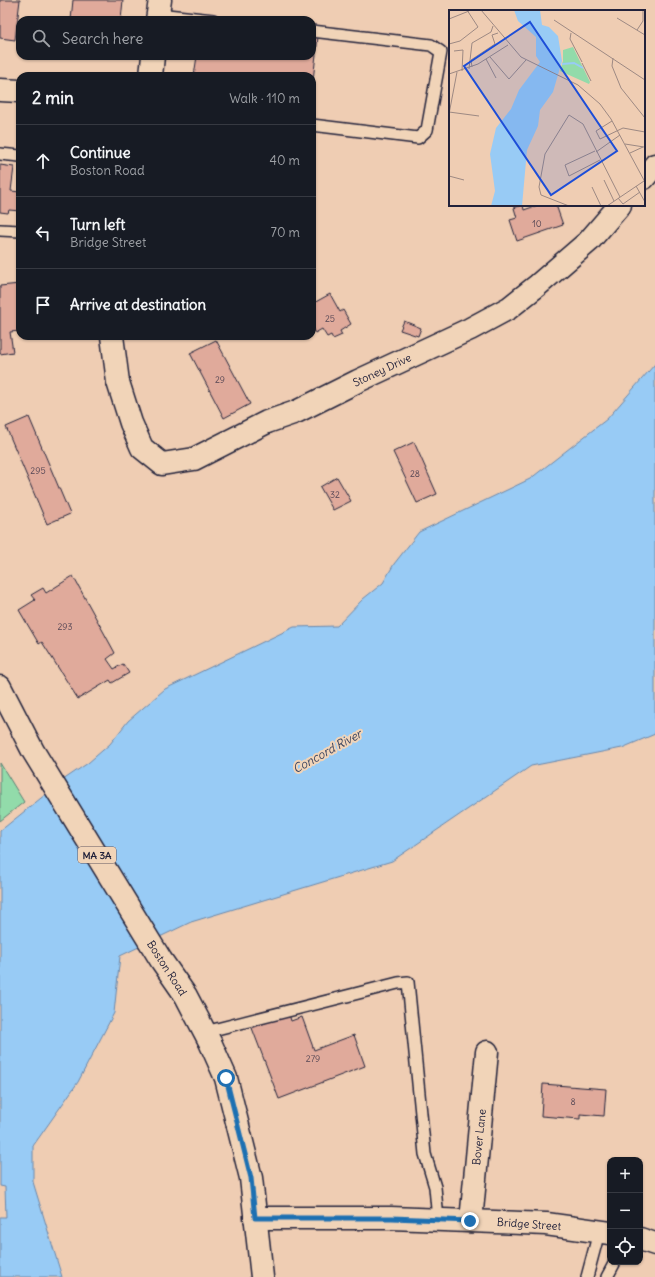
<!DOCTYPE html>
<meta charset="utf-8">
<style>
:root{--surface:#171b24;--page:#20242c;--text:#f1f3f6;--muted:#9ea1a6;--line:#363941}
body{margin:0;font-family:Delius,sans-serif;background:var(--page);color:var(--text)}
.controls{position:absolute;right:12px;bottom:12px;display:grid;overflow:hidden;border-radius:8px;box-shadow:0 1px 3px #0004}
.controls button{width:36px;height:36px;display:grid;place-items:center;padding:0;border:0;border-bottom:1px solid var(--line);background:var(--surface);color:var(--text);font:20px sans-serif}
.stop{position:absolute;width:12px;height:12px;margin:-9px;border:3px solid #1f6fb2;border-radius:50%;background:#fff}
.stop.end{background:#1f6fb2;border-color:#fff;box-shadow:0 1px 4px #0008}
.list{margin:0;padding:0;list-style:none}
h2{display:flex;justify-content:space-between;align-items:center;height:52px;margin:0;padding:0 16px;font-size:17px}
h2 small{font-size:13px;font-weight:400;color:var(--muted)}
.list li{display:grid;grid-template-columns:26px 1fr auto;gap:12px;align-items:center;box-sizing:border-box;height:72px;padding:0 16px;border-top:1px solid var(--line)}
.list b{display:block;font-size:15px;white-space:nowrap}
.list p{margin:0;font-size:13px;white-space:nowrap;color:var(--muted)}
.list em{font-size:13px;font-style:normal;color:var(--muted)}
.icon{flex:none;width:22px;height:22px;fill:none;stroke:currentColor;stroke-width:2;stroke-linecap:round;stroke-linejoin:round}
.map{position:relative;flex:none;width:655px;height:1277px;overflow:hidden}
.search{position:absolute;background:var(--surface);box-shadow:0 1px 3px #0004;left:16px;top:16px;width:300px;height:44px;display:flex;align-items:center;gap:10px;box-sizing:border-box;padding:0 14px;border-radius:12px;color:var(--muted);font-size:15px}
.panel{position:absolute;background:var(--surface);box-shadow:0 1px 3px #0004;left:16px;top:72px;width:300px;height:268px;border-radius:12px}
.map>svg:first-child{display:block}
.green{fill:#92dbaa;stroke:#5a7e72}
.water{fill:#98cbf5;stroke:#6987ab}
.building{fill:#e0aa9b;stroke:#22223b}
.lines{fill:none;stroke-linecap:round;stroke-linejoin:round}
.lane-casing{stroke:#22223b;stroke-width:14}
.street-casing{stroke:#22223b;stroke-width:25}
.secondary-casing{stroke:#22223b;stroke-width:25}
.primary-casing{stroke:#22223b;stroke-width:25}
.lane{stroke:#f1d4b8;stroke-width:11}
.street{stroke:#f1d4b8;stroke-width:22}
.secondary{stroke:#f1d4b8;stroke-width:22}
.primary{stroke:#f1d4b8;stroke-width:22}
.route{stroke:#1f6fb2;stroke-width:5}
.labels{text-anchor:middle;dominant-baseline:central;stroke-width:4;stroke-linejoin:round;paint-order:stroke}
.number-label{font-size:9px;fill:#524453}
.shield{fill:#f1d4b8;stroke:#605760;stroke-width:1}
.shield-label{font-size:10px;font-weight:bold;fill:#22223b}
.street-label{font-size:11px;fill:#22223b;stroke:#f1d4b8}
.water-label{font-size:12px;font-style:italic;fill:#3a4460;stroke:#f1d4b8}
.inset-river{fill:none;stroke:#98cbf5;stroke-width:2}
.inset-road{fill:none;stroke:#9d8983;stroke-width:1}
.view{fill:#1d4ed8;fill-opacity:0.15;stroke:#1d4ed8;stroke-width:2}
.inset-edge{fill:none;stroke:#22223b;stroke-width:2}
</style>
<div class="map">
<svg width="655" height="1277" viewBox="0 0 655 1277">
<rect width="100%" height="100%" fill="#efcdb3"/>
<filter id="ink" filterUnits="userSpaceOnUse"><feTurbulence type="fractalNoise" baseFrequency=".025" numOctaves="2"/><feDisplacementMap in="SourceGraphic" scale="8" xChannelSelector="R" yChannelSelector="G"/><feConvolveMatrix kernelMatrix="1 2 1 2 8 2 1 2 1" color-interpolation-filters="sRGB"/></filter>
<g filter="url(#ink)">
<!-- green -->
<path class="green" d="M 0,763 L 24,802 L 0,821 Z"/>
<!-- water -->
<path class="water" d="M 655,364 L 655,734 L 622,748 L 531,766 L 392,861 L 191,922 L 120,956 L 114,1013 L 78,1082 L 33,1146 L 33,1182 L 62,1277 L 0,1277 L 0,1217 L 6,1217 L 5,1187 L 0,1186 L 0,831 L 66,778 L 88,763 L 110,744 L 128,721 L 165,689 L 294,627 L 337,626 L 363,599 L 383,583 L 394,564 L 419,532 L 530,479 L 607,419 Z"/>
<!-- building -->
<path class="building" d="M 0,0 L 20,0 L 15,40 L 0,38 Z
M 73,0 L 123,0 L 121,20 L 71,20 Z
M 312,36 L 318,37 L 312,89 L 312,76 L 194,76 L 197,56 L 312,56 Z
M 0,165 L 14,167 L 11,191 L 20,192 L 20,211 L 9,210 L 8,213 L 0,212 Z
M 523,205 L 524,210 L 538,205 L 556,205 L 563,225 L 517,241 L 510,220 L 517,218 L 514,208 Z
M 20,284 L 20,331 L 10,332 L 13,352 L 0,354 L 0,286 Z
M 330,294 L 340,312 L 343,310 L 351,324 L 340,331 L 342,335 L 333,339 L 331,335 L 327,337 L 322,329 L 315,333 L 312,328 L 312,304 Z
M 404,321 L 421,328 L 418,336 L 400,330 Z
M 216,340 L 250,404 L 224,418 L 190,353 Z
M 29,417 L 70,514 L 47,524 L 6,427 Z
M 414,442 L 437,494 L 417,503 L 393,452 Z
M 337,477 L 351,501 L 333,510 L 320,487 Z
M 73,576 L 115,653 L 107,659 L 114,669 L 123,664 L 129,673 L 112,683 L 110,680 L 78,699 L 42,642 L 39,644 L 19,610 L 35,600 L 31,595 L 43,588 L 46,593 Z
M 289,1014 L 291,1021 L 302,1017 L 314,1050 L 354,1035 L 365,1066 L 279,1099 L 252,1028 Z
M 543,1084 L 606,1089 L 604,1116 L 580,1114 L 580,1119 L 541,1116 Z"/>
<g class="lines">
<defs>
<path id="lane" d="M 158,14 L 213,20
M 312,31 L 431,45 L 441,52 L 427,130 L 418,138 L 312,125
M 0,154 L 20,156
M 0,230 L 20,231
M 205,1032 L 398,983 L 408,982 L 425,1154 L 435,1187 L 438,1220
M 587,1277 L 599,1232
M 607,1277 L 615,1262"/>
<path id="street" d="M 157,20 L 160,0
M 151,76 L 153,56
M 0,90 L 20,91
M 644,178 L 655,165
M 112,336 L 118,382 L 131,423 L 142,448 L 162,464 L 194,459 L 267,422 L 296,412 L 358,381 L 470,329 L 509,308 L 538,285 L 589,241 L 620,205
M 471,1221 L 487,1052"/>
<path id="secondary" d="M 255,1218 L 391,1218 L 546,1224 L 610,1233
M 640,1239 L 655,1244"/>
<path id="primary" d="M 0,687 L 33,751 L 161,960 L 186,996 L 210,1042 L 226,1078 L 251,1178 L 262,1277"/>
</defs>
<!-- lane casing -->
<use href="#lane" class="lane-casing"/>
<!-- street casing -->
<use href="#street" class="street-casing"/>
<!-- secondary casing -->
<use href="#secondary" class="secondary-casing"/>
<!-- primary casing -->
<use href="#primary" class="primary-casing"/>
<!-- lane -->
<use href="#lane" class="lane"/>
<!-- street -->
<use href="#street" class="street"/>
<!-- secondary -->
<use href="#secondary" class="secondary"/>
<!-- primary -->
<use href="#primary" class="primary"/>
</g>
</g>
<g class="lines" filter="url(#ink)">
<!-- route -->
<path class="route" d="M 226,1078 L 251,1178 L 255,1218 L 392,1218 L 470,1221"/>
</g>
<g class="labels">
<!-- number labels -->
<g class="number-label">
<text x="537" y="223">10</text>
<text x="330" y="318">25</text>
<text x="220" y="379">29</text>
<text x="38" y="470">295</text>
<text x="415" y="473">28</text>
<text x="335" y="494">32</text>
<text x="65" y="626">293</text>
<text x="313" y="1058">279</text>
<text x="573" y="1101">8</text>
</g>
<!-- shield labels -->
<rect class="shield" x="78" y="847" width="38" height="16" rx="3"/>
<g class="shield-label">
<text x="97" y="855">MA 3A</text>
</g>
<!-- street labels -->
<g class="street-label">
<text transform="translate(382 370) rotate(-25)">Stoney Drive</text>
<text transform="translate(167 968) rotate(57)">Boston Road</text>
<text transform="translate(479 1137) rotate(-84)">Bover Lane</text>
<text transform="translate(529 1224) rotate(4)">Bridge Street</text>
</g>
<!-- water labels -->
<g class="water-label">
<text transform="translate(327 751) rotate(-29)">Concord River</text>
</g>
</g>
<!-- overview -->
<g transform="translate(449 10)">
<rect width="196" height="196" fill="#efcdb3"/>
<path d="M 124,37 L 141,72 L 140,74 L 111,61 L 114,51 L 114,40 Z" fill="#92dbaa"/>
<path d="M 65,0 L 91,0 L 93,15 L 100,17 L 109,26 L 113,51 L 104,82 L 91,100 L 89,116 L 78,140 L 73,196 L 42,196 L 46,181 L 41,144 L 47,118 L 62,99 L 70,80 L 91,52 L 87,46 L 87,27 L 69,11 Z" fill="#98cbf5"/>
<path class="inset-river" d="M 113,54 L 125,53 L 134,58"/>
<path class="inset-road" d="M 32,0 L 72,47 L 129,75 L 151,94 L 162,109 L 196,172M 168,8 L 196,25M 0,9 L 20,1M 105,10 L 196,70M 188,20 L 194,11 L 194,0M 122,23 L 121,29 L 133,52M 0,34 L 11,31 L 29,17 L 18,0M 5,41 L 14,40 L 13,61M 41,47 L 60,69 L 77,50M 164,48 L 163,56 L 172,78 L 196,108M 37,49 L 47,68M 133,53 L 142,71M 23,57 L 22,50 L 46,34 L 43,25 L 49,23M 20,59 L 23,33 L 42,22 L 44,16M 0,64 L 29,54 L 59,35M 0,102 L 30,106M 0,104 L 8,62M 163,111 L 147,121 L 151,129 L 174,118 L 196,122M 176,134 L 195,137M 146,141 L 116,155 L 120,166 L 151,150M 147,142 L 171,125M 181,143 L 194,137M 0,166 L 15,170M 155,170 L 165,191M 187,176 L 196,192M 143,177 L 152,196M 169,188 L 174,194 L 191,182M 120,196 L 92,185 L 90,177 L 96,144 L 120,105 L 134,114 L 171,187M 158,196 L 195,171"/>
<path class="view" d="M 81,12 L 168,141 L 102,185 L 15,56 Z"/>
<rect width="196" height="196" class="inset-edge"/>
</g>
</svg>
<div class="controls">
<button>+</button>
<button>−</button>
<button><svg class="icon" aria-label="locate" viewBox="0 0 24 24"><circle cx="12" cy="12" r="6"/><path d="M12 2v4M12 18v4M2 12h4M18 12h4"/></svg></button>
</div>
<div class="stop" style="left:226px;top:1078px"></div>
<div class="stop end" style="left:470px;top:1221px"></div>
<div class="search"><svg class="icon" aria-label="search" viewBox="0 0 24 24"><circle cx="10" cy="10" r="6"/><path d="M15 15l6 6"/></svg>Search here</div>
<section class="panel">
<h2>2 min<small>Walk · 110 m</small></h2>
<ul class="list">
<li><svg class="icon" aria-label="ahead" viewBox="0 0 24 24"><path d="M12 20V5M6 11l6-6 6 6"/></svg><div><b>Continue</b><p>Boston Road</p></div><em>40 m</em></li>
<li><svg class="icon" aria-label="left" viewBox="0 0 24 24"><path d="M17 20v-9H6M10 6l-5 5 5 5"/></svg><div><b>Turn left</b><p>Bridge Street</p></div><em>70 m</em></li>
<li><svg class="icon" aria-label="arrive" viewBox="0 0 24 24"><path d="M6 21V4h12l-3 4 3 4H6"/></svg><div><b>Arrive at destination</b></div></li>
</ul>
</section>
</div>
